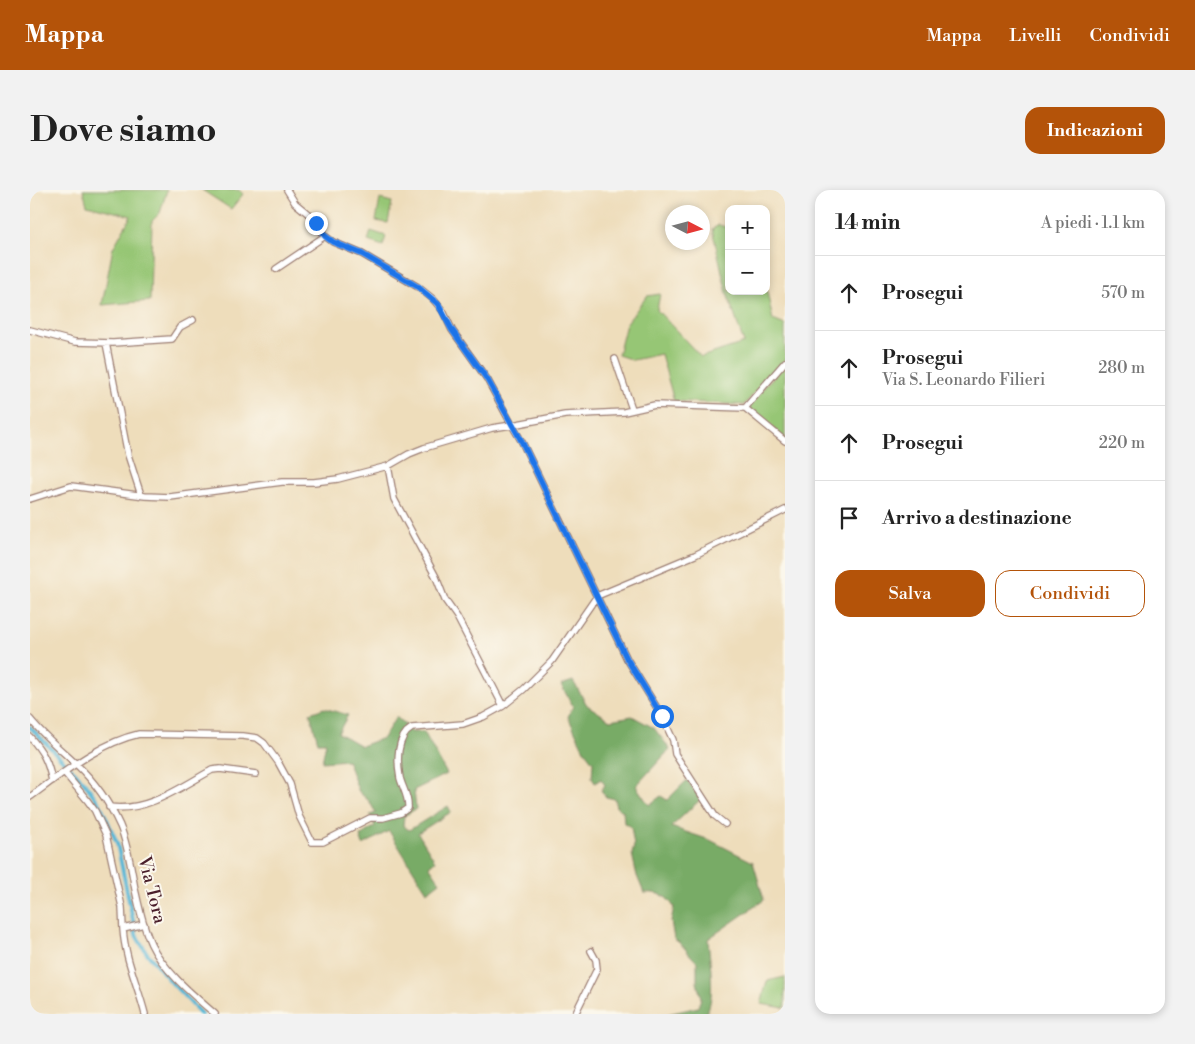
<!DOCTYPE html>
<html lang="it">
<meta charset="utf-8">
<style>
:root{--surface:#fff;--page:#f2f2f2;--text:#222;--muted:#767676;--line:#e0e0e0;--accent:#b45309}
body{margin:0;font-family:"Libre Bodoni",serif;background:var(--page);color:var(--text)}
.controls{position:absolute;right:15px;top:15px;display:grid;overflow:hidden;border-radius:10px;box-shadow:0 2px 8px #0003}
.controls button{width:45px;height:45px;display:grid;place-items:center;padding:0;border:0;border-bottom:1px solid var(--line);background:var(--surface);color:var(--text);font:25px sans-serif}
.compass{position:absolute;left:635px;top:15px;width:45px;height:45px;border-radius:50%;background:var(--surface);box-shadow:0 2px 8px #0003;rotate:96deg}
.stop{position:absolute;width:15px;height:15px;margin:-11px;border:4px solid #1a73e8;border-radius:50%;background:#fff}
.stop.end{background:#1a73e8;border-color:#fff;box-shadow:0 1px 5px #0008}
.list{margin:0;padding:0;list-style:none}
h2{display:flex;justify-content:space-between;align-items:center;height:65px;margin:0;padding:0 20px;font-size:21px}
h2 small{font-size:16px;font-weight:400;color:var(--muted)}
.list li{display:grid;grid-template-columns:32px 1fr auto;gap:15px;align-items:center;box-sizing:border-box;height:75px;padding:0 20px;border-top:1px solid var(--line)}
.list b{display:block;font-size:19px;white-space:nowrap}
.list p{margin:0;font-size:16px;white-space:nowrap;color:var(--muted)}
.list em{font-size:16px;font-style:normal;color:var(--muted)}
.actions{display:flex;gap:10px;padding:15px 20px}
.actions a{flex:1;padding:11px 0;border:1px solid var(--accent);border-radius:15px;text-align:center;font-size:18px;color:var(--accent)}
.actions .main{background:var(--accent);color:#fff}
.icon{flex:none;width:28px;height:28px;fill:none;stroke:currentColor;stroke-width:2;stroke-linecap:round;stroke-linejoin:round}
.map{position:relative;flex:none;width:755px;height:824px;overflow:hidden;border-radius:15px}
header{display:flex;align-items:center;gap:30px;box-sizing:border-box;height:70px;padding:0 25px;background:var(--accent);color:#fff}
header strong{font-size:24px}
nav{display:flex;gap:28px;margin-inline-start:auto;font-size:18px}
.intro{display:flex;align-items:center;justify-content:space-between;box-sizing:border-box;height:120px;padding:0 30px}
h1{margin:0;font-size:35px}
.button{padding:12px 22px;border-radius:15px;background:var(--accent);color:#fff;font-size:18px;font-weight:700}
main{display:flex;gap:30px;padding:0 30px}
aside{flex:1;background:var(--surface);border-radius:15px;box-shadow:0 2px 8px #0003}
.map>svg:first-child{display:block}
.green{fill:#96c675;stroke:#707250}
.forest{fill:#78ab66;stroke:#616548}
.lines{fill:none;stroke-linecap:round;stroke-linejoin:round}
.canal{stroke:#58b7d7;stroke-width:4}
.minor-casing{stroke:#9c7e73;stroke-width:8}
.minor{stroke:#fff;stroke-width:5.5}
.route{stroke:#1a73e8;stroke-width:6}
.labels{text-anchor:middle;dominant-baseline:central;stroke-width:4;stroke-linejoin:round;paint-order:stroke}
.street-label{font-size:18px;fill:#4a1f2b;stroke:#fbf7ec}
</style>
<header>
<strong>Mappa</strong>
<nav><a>Mappa</a><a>Livelli</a><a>Condividi</a></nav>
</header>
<div class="intro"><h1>Dove siamo</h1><a class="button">Indicazioni</a></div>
<main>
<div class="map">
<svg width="755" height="824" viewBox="0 0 755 824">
<rect width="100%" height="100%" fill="#fbf7ec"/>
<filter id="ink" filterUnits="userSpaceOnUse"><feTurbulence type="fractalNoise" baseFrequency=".02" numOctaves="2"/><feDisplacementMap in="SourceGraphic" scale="10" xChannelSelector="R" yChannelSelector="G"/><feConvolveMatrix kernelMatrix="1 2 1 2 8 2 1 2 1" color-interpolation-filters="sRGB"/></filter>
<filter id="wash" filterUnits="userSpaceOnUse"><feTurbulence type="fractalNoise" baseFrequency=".0096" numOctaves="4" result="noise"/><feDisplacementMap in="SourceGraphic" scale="20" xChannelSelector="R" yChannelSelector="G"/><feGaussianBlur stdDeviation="1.12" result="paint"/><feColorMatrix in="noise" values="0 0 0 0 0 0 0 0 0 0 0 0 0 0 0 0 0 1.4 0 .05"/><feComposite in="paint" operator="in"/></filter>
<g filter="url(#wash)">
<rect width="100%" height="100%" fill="#edb"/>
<!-- green -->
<path class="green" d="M 53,0 L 137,0 L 130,23 L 122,31 L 120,111 L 72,115 L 83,58 L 101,26 L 57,15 Z
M 172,0 L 209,0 L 213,4 L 201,19 Z
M 350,9 L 362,12 L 358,33 L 346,31 Z
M 689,35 L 699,38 L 699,101 L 736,101 L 736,97 L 743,130 L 755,135 L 755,169 L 714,215 L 644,211 L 631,164 L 603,170 L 588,165 L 596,134 L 617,106 L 630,104 L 627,120 L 671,167 L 714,153 L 697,103 L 682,39 Z
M 341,41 L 356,46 L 353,56 L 338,51 Z
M 755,174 L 755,249 L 719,218 L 719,214 Z
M 755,787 L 755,818 L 731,814 L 737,791 Z"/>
<!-- forest -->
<path class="forest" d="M 543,491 L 557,515 L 580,530 L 602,526 L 624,538 L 640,559 L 606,596 L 619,615 L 631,606 L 637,610 L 657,590 L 671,609 L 641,637 L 680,650 L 723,672 L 734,710 L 678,749 C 679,766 687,811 675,824 L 638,824 L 668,817 L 671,808 L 667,792 L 667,772 C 658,764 655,756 644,749 L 641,731 L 644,717 C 636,705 629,702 614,703 L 607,686 L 602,664 L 604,656 L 601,637 L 594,633 L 593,621 L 586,617 L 585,609 L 576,607 L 571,600 L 575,595 L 571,589 L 565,593 L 562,588 L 563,572 L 554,560 L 538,527 L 543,516 L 531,495 Z
M 294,518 L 318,525 L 308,543 L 331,556 L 353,548 L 366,527 L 378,537 L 380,542 L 394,542 L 417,584 L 384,600 L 386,619 L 374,626 L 373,636 L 379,640 L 418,616 L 421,622 L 388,643 L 405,671 L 399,676 L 410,692 L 397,702 L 359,641 L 333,655 L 330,646 L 345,636 L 340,625 L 346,623 L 339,611 L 329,602 L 317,570 L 292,572 L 296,552 L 288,552 L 280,523 Z"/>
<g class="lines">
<!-- canal -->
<path class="canal" d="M 0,537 L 54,592 L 71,616 L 87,653 L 106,745 L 116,762 L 141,792 L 171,824"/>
</g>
</g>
<g filter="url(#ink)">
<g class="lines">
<defs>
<path id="minor" d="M 257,0 L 265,13 L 282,27 L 295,46 L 303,52 L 332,64 L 388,97 L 403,109 L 413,121 L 422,140 L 457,189 L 482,235 L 535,225 L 594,222 L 625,215 L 715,218 L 755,172
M 246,79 L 295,46
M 0,140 L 45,152 L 83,153 L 142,149 L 150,137 L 163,130
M 76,153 L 98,265 L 111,305
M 585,169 L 602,219
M 715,218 L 755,251
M 358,276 L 364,309 L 406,387 L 415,410 L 427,427 L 473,516
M 0,309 L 41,296 L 115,306 L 140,307 L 252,292 L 284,292 L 308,289 L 358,276 L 379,264 L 394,258 L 462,238 L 482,235 L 492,252 L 597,469 L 632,526 L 643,550 L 645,564 L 685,626 L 695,634
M 0,529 C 14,546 30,559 46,574 C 64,591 80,614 90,636 C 98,655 101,678 105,699 C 109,717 113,737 121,754 C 133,780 163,805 185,824
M 0,547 C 13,562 18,571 22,591
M 34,582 L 57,610 L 65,621 L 76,645 L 92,717 L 93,739
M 0,607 C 33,583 69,553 109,544 L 213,546 L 227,548 L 234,553 L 248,572 L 260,594 L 269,626 L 282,652 L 293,652 L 340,628 L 353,628 L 371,623 L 378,618 C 379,607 373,599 370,588 C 367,572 366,547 382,538 L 433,534 L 453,527 L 473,516 L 494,499 L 522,471 L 567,406 L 665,365 L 755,320
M 79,617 C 116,623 151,597 182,580 L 190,579 L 226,584
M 114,734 L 93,739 C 95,769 108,796 115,824
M 545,824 L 567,779 L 566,770 L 561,761"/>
</defs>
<!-- minor casing -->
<use href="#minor" class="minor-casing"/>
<!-- minor -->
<use href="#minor" class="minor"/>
</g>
</g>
<g class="lines" filter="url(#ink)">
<!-- route -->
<path class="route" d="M 286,33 L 295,46 L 303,52 L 332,64 L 388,97 L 408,114 L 422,140 L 457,189 L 492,252 L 597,469 L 632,526"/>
</g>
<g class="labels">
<!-- street labels -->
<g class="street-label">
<text transform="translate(122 700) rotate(76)">Via Tora</text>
</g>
</g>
</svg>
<div class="controls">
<button>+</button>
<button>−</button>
</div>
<svg class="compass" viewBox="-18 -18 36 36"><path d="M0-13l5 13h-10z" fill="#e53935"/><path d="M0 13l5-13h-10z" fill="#767676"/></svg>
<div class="stop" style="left:632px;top:526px"></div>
<div class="stop end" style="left:286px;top:33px"></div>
</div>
<aside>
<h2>14 min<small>A piedi · 1.1 km</small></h2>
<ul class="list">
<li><svg class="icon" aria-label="ahead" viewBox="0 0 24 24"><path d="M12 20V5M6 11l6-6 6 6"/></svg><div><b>Prosegui</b></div><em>570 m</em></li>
<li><svg class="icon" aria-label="ahead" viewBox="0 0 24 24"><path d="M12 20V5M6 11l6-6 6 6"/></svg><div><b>Prosegui</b><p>Via S. Leonardo Filieri</p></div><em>280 m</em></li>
<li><svg class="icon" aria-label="ahead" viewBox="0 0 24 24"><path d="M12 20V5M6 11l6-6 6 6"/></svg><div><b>Prosegui</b></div><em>220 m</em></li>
<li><svg class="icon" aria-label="arrive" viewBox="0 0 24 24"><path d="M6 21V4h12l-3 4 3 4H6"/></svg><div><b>Arrivo a destinazione</b></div></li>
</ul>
<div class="actions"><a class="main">Salva</a><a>Condividi</a></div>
</aside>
</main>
